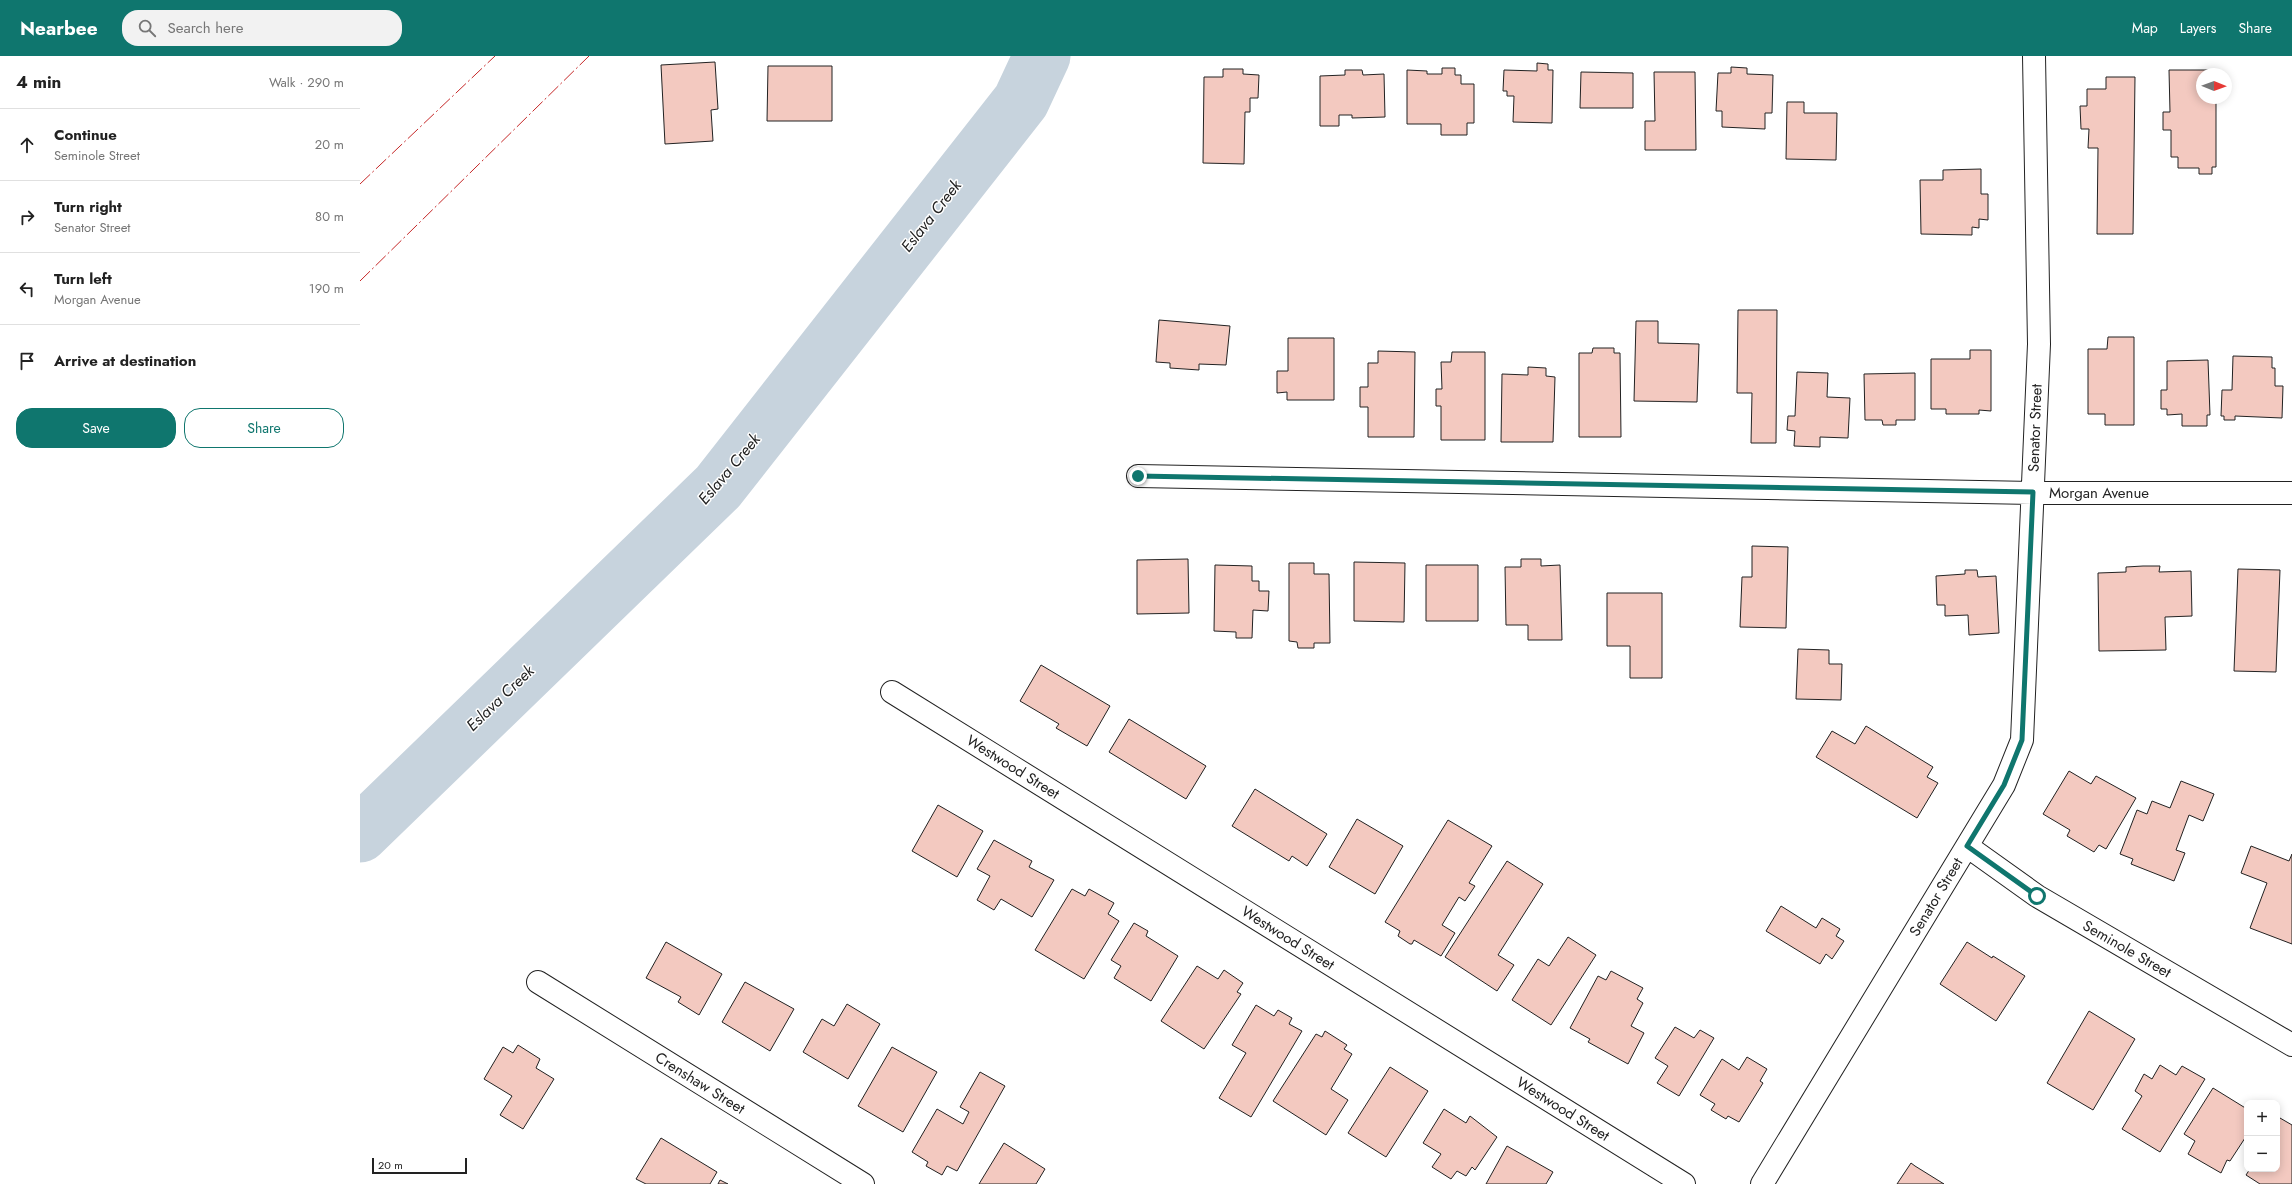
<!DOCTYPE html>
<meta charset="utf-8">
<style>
:root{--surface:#fff;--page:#f2f2f2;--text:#222;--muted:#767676;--line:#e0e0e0;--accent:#0f766e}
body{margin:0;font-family:Jost,sans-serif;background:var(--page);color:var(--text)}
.controls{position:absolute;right:12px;bottom:12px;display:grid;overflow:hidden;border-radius:8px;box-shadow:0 2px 10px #0003}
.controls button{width:36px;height:36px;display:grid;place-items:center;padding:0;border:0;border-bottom:1px solid var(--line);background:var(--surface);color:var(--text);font:20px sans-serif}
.compass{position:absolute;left:1836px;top:12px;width:36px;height:36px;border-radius:50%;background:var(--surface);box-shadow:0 2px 10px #0003;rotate:91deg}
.scale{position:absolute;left:12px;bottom:10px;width:95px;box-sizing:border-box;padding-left:4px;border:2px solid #222;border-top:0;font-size:11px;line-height:14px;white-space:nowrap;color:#222;-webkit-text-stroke:3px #fff;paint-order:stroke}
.stop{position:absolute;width:12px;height:12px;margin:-9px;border:3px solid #0f766e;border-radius:50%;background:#fff}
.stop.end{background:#0f766e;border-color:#fff;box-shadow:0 1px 4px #0008}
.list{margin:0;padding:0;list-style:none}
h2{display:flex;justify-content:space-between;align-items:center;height:52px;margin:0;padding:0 16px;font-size:17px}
h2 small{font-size:13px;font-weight:400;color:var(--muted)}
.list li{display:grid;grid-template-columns:26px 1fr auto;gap:12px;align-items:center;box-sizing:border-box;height:72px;padding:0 16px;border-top:1px solid var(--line)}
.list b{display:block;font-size:15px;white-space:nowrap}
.list p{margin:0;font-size:13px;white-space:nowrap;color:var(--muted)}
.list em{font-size:13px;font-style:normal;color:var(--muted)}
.actions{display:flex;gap:8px;padding:12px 16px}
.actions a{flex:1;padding:9px 0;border:1px solid var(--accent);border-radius:16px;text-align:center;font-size:14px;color:var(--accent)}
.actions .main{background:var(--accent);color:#fff}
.icon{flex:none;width:22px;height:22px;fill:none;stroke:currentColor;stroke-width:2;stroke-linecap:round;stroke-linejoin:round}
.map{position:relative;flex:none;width:1932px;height:1128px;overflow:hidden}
header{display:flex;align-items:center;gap:24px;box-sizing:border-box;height:56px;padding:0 20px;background:var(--accent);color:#fff}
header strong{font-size:19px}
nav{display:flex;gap:22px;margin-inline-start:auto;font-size:14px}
.search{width:280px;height:36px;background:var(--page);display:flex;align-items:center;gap:10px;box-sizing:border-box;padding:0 14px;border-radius:16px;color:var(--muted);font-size:15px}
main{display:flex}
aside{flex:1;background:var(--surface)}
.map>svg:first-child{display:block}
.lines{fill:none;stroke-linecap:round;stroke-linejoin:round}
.river{stroke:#c7d3dd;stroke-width:57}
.building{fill:#f3c9c0;stroke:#222}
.street-casing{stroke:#222;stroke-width:24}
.street{stroke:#fff;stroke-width:22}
.power{stroke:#c62828;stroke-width:1;stroke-dasharray:14 3 2 3;stroke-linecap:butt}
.route{stroke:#0f766e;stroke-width:5}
.labels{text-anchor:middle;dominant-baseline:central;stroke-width:3;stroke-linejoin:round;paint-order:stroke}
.street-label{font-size:15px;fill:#222;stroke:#fff}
.water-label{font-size:16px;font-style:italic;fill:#222;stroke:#fff}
</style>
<header>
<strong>Nearbee</strong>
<div class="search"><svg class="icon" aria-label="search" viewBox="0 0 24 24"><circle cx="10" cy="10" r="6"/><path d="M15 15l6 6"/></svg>Search here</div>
<nav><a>Map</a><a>Layers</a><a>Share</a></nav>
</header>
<main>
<aside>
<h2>4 min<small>Walk · 290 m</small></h2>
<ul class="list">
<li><svg class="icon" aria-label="ahead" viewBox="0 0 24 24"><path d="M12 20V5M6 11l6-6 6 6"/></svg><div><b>Continue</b><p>Seminole Street</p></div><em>20 m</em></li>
<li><svg class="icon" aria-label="right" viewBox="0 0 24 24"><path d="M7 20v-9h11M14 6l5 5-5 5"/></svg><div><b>Turn right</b><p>Senator Street</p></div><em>80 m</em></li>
<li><svg class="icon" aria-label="left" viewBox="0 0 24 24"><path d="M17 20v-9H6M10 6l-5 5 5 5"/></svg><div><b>Turn left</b><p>Morgan Avenue</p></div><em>190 m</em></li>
<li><svg class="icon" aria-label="arrive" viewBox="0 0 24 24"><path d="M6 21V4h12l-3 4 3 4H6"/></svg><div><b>Arrive at destination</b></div></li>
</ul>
<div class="actions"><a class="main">Save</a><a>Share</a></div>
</aside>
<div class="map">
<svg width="1932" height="1128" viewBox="0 0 1932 1128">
<rect width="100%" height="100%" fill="#fff"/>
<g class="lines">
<!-- river -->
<path class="river" d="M 0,778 L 358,431 L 661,45 L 682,0"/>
</g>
<!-- building -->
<path class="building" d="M 355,6 L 358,53 L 351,54 L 353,85 L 305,88 L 301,9 Z
M 1177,7 L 1188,8 L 1188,14 L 1193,14 L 1192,67 L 1153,66 L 1154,40 L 1147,40 L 1147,35 L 1143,35 L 1144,14 L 1177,15 Z
M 408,10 L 472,10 L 472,65 L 407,65 Z
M 1371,11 L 1387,12 L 1387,18 L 1413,19 L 1412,57 L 1405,57 L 1405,73 L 1362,71 L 1362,55 L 1356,55 L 1358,17 L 1371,17 Z
M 1082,12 L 1095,12 L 1095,19 L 1101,19 L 1101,28 L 1114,28 L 1114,67 L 1107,67 L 1107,79 L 1081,79 L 1081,68 L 1047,68 L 1047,14 L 1067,15 L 1067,18 L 1082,18 Z
M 863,13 L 883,13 L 883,18 L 899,19 L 898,42 L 890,42 L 890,56 L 885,56 L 884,108 L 843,107 L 844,21 L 863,21 Z
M 985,14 L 1002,14 L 1003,19 L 1024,18 L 1025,61 L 992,62 L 992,59 L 979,59 L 979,70 L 960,70 L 960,20 L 985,19 Z
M 1809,14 L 1856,14 L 1856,18 L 1842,18 L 1842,42 L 1856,42 L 1856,111 L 1852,111 L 1852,118 L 1839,118 L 1839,112 L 1818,112 L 1818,101 L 1811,101 L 1811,74 L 1803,74 L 1803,56 L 1810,56 Z
M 1221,16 L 1273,17 L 1273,52 L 1220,52 Z
M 1294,16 L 1335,16 L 1336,94 L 1285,94 L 1285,65 L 1295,65 Z
M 1746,21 L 1775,21 L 1773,178 L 1737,178 L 1738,92 L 1728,92 L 1729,73 L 1721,73 L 1720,50 L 1727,50 L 1727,33 L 1746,33 Z
M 1427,46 L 1444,46 L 1444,57 L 1477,57 L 1476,104 L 1426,103 Z
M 1621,113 L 1621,138 L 1628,138 L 1628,164 L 1619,163 L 1619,172 L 1612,171 L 1612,179 L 1561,178 L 1560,124 L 1583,124 L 1583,114 Z
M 1378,254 L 1417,254 L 1416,387 L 1391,387 L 1392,337 L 1377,337 Z
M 799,264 L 870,270 L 866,309 L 839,308 L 839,314 L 810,312 L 810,307 L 796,306 Z
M 1276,265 L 1298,265 L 1298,287 L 1339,288 L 1337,346 L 1274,345 Z
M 1748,281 L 1774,281 L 1774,369 L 1745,369 L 1745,358 L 1728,358 L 1728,293 L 1747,293 Z
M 928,282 L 974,282 L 974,344 L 927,344 L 927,336 L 917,337 L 917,315 L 928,315 Z
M 1233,292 L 1254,292 L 1254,297 L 1260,297 L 1261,381 L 1219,381 L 1219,297 L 1232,297 Z
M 1610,294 L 1631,294 L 1631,355 L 1619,354 L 1619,358 L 1586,358 L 1586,353 L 1571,353 L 1571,303 L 1610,303 Z
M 1018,295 L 1055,296 L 1054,381 L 1008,381 L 1008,351 L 1000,351 L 1000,331 L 1008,331 L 1008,307 L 1018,307 Z
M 1092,296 L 1125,296 L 1125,384 L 1081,384 L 1081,350 L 1076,350 L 1076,333 L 1082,333 L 1081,306 L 1091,306 Z
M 1873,300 L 1912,301 L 1912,312 L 1915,312 L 1915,330 L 1923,330 L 1922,362 L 1875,360 L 1875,364 L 1864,364 L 1864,360 L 1861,360 L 1862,334 L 1872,334 Z
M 1848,304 L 1850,359 L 1847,359 L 1847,370 L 1822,370 L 1822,358 L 1807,359 L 1807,353 L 1801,353 L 1801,334 L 1807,334 L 1807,305 Z
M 1168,311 L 1186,312 L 1186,320 L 1195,321 L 1193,386 L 1141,386 L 1142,318 L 1168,319 Z
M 1437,316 L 1468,317 L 1467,341 L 1490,342 L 1488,382 L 1460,381 L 1460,391 L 1434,390 L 1435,375 L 1427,374 L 1428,360 L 1435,360 Z
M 1555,317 L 1555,364 L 1536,364 L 1536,369 L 1523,369 L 1522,364 L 1505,364 L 1504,318 Z
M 1392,490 L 1428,491 L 1426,572 L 1380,571 L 1382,521 L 1392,521 Z
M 828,503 L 829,557 L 777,558 L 777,504 Z
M 1161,503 L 1181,503 L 1181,510 L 1200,509 L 1202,584 L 1168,584 L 1168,569 L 1146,569 L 1145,511 L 1161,511 Z
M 994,506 L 1045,507 L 1044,566 L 994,565 Z
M 929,507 L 954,507 L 954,518 L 969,518 L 970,587 L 954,587 L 954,592 L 938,592 L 937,586 L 929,585 Z
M 855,509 L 892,510 L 892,525 L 899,525 L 899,535 L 909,535 L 908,555 L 893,554 L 892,582 L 876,582 L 876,576 L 854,575 Z
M 1066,509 L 1118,509 L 1118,565 L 1066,565 Z
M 1783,510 L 1800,510 L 1799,516 L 1831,515 L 1832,560 L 1805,561 L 1806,594 L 1739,595 L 1738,517 L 1766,516 L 1766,511 Z
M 1878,513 L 1920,514 L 1916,616 L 1874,615 Z
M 1605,514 L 1617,514 L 1618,521 L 1636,520 L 1639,577 L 1609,579 L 1608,559 L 1585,560 L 1585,549 L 1577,549 L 1576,520 L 1605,518 Z
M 1247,537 L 1302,537 L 1302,622 L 1270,622 L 1270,590 L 1247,590 Z
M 1438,593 L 1469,594 L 1469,608 L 1482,608 L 1481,644 L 1436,643 Z
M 681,609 L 750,650 L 727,690 L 696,672 L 699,668 L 660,645 Z
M 769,663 L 846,710 L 826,743 L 749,696 Z
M 1506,670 L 1573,711 L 1567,721 L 1578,727 L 1557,762 L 1456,701 L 1472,675 L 1495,688 Z
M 1709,715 L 1731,728 L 1736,720 L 1776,742 L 1746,793 L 1739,789 L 1734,796 L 1707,780 L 1710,774 L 1683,758 Z
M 1821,725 L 1854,738 L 1843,765 L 1829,759 L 1816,794 L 1825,797 L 1814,825 L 1771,808 L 1773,803 L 1760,798 L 1777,754 L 1787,758 L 1792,745 L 1810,752 Z
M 895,733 L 967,778 L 947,810 L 932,800 L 929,805 L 872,770 Z
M 578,749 L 623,775 L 597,821 L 552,795 Z
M 997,763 L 1043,790 L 1015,838 L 969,811 Z
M 1088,764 L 1132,790 L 1109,827 L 1115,830 L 1105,845 L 1099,841 L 1082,869 L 1095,877 L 1081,900 L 1054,884 L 1052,888 L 1050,888 L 1038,880 L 1040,875 L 1025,866 Z
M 634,784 L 672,805 L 669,811 L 694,824 L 672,861 L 641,843 L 634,854 L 617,844 L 630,820 L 617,813 Z
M 1891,790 L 1929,805 L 1932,798 L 1932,888 L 1890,872 L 1907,827 L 1881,817 Z
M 1147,805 L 1183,828 L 1138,899 L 1154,909 L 1137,935 L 1085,901 Z
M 712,833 L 725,840 L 729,833 L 754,847 L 748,858 L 759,865 L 724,923 L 675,894 Z
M 1421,850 L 1456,872 L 1462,862 L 1480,873 L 1476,880 L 1484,885 L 1472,903 L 1466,898 L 1460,908 L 1406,875 Z
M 774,867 L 788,875 L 786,880 L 818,900 L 791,945 L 754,922 L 761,910 L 751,904 Z
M 1208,881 L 1236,899 L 1191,969 L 1152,944 L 1178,903 L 1189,910 Z
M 306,886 L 362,918 L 339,959 L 318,946 L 321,941 L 286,922 Z
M 1607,886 L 1632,902 L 1633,900 L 1665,920 L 1636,965 L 1580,928 Z
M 837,910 L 858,923 L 864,914 L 883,927 L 877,936 L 881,938 L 844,993 L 801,965 Z
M 1251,915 L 1283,932 L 1277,943 L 1283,947 L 1271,970 L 1284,977 L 1268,1008 L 1228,986 L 1230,983 L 1210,972 L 1238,920 L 1246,924 Z
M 385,926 L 434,953 L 410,995 L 362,966 Z
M 487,948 L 520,968 L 488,1023 L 443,996 L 462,963 L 474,970 Z
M 896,949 L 914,960 L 918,954 L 932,962 L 929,968 L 942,975 L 891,1061 L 859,1042 L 886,997 L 872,989 Z
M 1729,955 L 1775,983 L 1733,1054 L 1687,1027 Z
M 1315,971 L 1334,982 L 1340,974 L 1354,982 L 1319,1040 L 1297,1027 L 1308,1010 L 1295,1002 Z
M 965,975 L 987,989 L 984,993 L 992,998 L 971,1033 L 988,1044 L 966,1079 L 913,1045 L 956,978 L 962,981 Z
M 158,989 L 180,1003 L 176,1012 L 194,1023 L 163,1073 L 140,1059 L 152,1040 L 124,1023 L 143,991 L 153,997 Z
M 532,991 L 577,1016 L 543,1076 L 498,1050 Z
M 1387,1001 L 1407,1013 L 1400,1025 L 1403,1027 L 1379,1066 L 1368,1060 L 1366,1063 L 1351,1054 L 1355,1048 L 1340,1039 L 1362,1003 L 1379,1014 Z
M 1800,1009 L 1816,1019 L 1822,1010 L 1845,1023 L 1800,1096 L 1762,1073 L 1782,1040 L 1775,1035 L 1784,1018 L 1792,1023 Z
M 1030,1011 L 1068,1035 L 1026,1101 L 988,1077 Z
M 620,1016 L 645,1030 L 597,1115 L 587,1110 L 582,1119 L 566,1110 L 568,1106 L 552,1096 L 577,1053 L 603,1068 L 609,1056 L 600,1051 Z
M 1853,1032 L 1887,1053 L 1887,1079 L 1870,1105 L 1867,1104 L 1861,1117 L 1828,1098 L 1835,1085 L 1824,1078 Z
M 1084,1053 L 1106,1067 L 1110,1060 L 1137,1081 L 1115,1114 L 1112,1111 L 1106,1120 L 1097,1115 L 1091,1123 L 1072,1111 L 1081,1098 L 1063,1087 Z
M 1920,1062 L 1932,1069 L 1932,1128 L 1900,1128 L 1886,1119 L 1890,1113 L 1917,1113 L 1917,1067 Z
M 301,1082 L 357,1116 L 350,1128 L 286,1128 L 276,1123 Z
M 644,1087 L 685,1113 L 676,1128 L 619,1128 Z
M 1147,1090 L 1193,1116 L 1186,1128 L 1126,1128 Z
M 1551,1107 L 1555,1110 L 1584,1128 L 1537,1128 Z
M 360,1124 L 368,1128 L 358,1128 Z"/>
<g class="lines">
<defs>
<path id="street" d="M 778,420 L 1673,437 L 1932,437
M 532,636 L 1324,1128
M 1607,790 L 1677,840 L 1932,989
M 178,926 L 503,1128
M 1402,1128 L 1644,729 L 1662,684 L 1679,288 L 1674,0"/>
</defs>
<!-- street casing -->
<use href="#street" class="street-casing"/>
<!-- street -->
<use href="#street" class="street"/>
<!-- power -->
<path class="power" d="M 0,128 L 135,0
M 0,225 L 229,0"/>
</g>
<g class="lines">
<!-- route -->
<path class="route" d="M 778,420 L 1673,436 L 1662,684 L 1644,729 L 1607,790 L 1677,840"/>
</g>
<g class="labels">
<!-- street labels -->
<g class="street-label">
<text transform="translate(1675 372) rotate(-88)">Senator Street</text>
<text x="1739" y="437">Morgan Avenue</text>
<text transform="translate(653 711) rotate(32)">Westwood Street</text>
<text transform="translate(1576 841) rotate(-59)">Senator Street</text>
<text transform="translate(928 882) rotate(32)">Westwood Street</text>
<text transform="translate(1767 893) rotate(30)">Seminole Street</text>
<text transform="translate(340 1027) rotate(32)">Crenshaw Street</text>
<text transform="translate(1203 1053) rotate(32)">Westwood Street</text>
</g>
<!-- water labels -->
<g class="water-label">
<text transform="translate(571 160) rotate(-52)">Eslava Creek</text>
<text transform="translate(369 413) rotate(-50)">Eslava Creek</text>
<text transform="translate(140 642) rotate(-44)">Eslava Creek</text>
</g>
</g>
</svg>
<div class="controls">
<button>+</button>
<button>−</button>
</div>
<svg class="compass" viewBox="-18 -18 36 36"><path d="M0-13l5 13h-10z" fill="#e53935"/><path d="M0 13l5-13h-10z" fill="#767676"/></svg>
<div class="scale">20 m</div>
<div class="stop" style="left:1677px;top:840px"></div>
<div class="stop end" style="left:778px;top:420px"></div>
</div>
</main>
